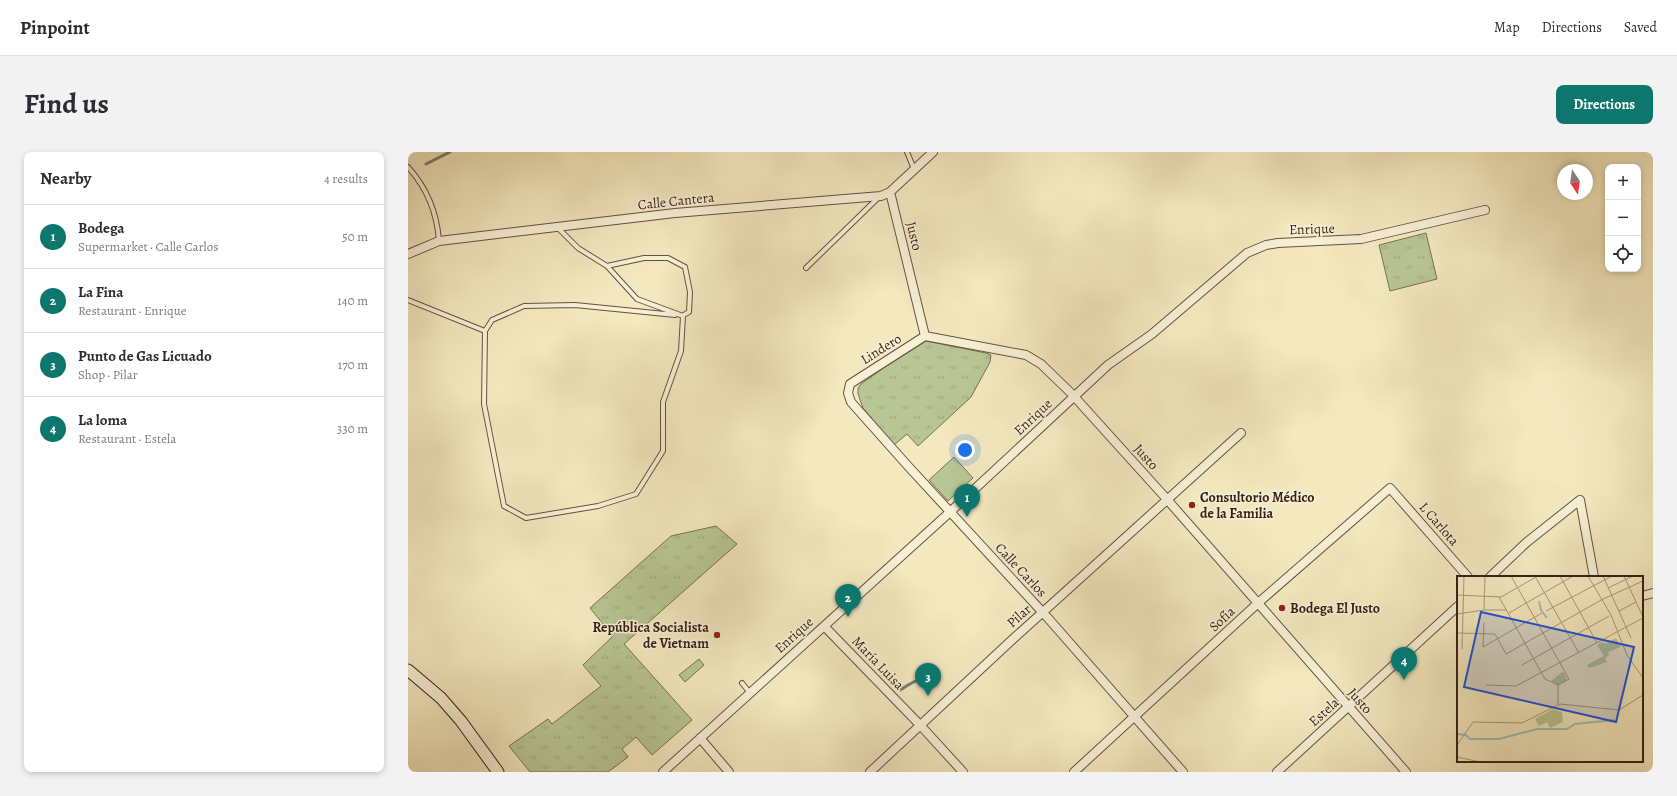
<!DOCTYPE html>
<meta charset="utf-8">
<style>
:root{--surface:#fff;--page:#f2f2f3;--text:#2b2b33;--muted:#7c7c81;--line:#e1e1e2;--accent:#0f766e}
body{margin:0;font-family:Alegreya,serif;background:var(--page);color:var(--text)}
.controls{position:absolute;right:12px;top:12px;display:grid;overflow:hidden;border-radius:8px;box-shadow:0 2px 6px #0003}
.controls button{width:36px;height:36px;display:grid;place-items:center;padding:0;border:0;border-bottom:1px solid var(--line);background:var(--surface);color:var(--text);font:20px sans-serif}
.compass{position:absolute;left:1149px;top:12px;width:36px;height:36px;border-radius:50%;background:var(--surface);box-shadow:0 2px 6px #0003;rotate:167deg}
.you{position:absolute;left:557px;top:298px;width:14px;height:14px;margin:-10px;border:3px solid #fff;border-radius:50%;background:#1a73e8;box-shadow:0 0 0 6px #1a73e833}
.badge{display:grid;place-items:center;width:26px;height:26px;border-radius:50%;background:var(--accent);color:#fff;font-size:13px;font-weight:700}
.pin{position:absolute;translate:-50% -33px;filter:drop-shadow(0 1px 2px #0008)}
.pin::after{content:'';position:absolute;top:21px;width:14px;height:12px;background:inherit;clip-path:polygon(0 0,100% 0,50% 100%)}
.list{margin:0;padding:0;list-style:none}
h2{display:flex;justify-content:space-between;align-items:center;height:52px;margin:0;padding:0 16px;font-size:17px}
h2 small{font-size:13px;font-weight:400;color:var(--muted)}
.list li{display:grid;grid-template-columns:26px 1fr auto;gap:12px;align-items:center;box-sizing:border-box;height:64px;padding:0 16px;border-top:1px solid var(--line)}
.list b{display:block;font-size:15px;white-space:nowrap}
.list p{margin:0;font-size:13px;white-space:nowrap;color:var(--muted)}
.list em{font-size:13px;font-style:normal;color:var(--muted)}
.icon{flex:none;width:22px;height:22px;fill:none;stroke:currentColor;stroke-width:2;stroke-linecap:round;stroke-linejoin:round}
.map{position:relative;flex:none;width:1245px;height:620px;overflow:hidden;border-radius:8px}
header{display:flex;align-items:center;gap:24px;box-sizing:border-box;height:56px;padding:0 20px;background:var(--surface);border-bottom:1px solid var(--line)}
header strong{font-size:19px}
nav{display:flex;gap:22px;margin-inline-start:auto;font-size:14px}
.intro{display:flex;align-items:center;justify-content:space-between;box-sizing:border-box;height:96px;padding:0 24px}
h1{margin:0;font-size:28px}
.button{padding:10px 18px;border-radius:8px;background:var(--accent);color:#fff;font-size:14px;font-weight:700}
main{display:flex;gap:24px;padding:0 24px}
aside{flex:1;background:var(--surface);border-radius:8px;box-shadow:0 2px 6px #0003}
.map>svg:first-child{display:block}
.grass{fill:url(#grass-tufts);stroke:#787254}
.park{fill:#b8c694;stroke:#787254}
.lines{fill:none;stroke-linecap:round;stroke-linejoin:round}
.stream{stroke:#747f72;stroke-width:3}
.lane-casing{stroke:#68503e;stroke-width:6}
.street-casing{stroke:#68503e;stroke-width:10}
.secondary-casing{stroke:#391d13;stroke-width:13}
.lane{stroke:#f7f0d5;stroke-width:4}
.street{stroke:#f7f0d5;stroke-width:8}
.secondary{stroke:#f7f0d5;stroke-width:11}
.poi-dot{fill:#8f2418;stroke:#f7f0d5;stroke-width:1.5}
.labels{text-anchor:middle;dominant-baseline:central;stroke-width:3;stroke-linejoin:round;paint-order:stroke}
.street-label{font-size:14px;fill:#391d13;stroke:#f7f0d5}
.poi-label{font-size:14px;font-weight:bold;fill:#391d13;stroke:#f7f0d5;text-anchor:start}
.inset-river{fill:none;stroke:#9bc0b2;stroke-width:2}
.inset-road{fill:none;stroke:#a9977a;stroke-width:1}
.view{fill:#1d4ed8;fill-opacity:0.15;stroke:#1d4ed8;stroke-width:2}
.inset-edge{fill:none;stroke:#391d13;stroke-width:2}
</style>
<header>
<strong>Pinpoint</strong>
<nav><a>Map</a><a>Directions</a><a>Saved</a></nav>
</header>
<div class="intro"><h1>Find us</h1><a class="button">Directions</a></div>
<main>
<aside>
<h2>Nearby<small>4 results</small></h2>
<ul class="list">
<li><span class="badge">1</span><div><b>Bodega</b><p>Supermarket · Calle Carlos</p></div><em>50 m</em></li>
<li><span class="badge">2</span><div><b>La Fina</b><p>Restaurant · Enrique</p></div><em>140 m</em></li>
<li><span class="badge">3</span><div><b>Punto de Gas Licuado</b><p>Shop · Pilar</p></div><em>170 m</em></li>
<li><span class="badge">4</span><div><b>La loma</b><p>Restaurant · Estela</p></div><em>330 m</em></li>
</ul>
</aside>
<div class="map">
<svg width="1245" height="620" viewBox="0 0 1245 620">
<defs>
<pattern id="grass-tufts" width="24" height="20" patternUnits="userSpaceOnUse"><rect width="24" height="20" fill="#b8c694"/><path d="M3 7l-1-3M5 7V3M7 7l1-3M15 17l-1-3M17 17v-4M19 17l1-3" fill="none" stroke="#9faa7f"/></pattern>
</defs>
<rect width="100%" height="100%" fill="#f3e8be"/>
<filter id="stains"><feTurbulence type="fractalNoise" baseFrequency=".005" numOctaves="4"/><feColorMatrix values="0 0 0 0 .2 0 0 0 0 .09 0 0 0 0 .02 0 0 0 .5 -.17"/></filter>
<radialGradient id="worn" r=".72"><stop offset=".6" stop-color="#630" stop-opacity="0"/><stop offset="1" stop-color="#630" stop-opacity=".3"/></radialGradient>
<!-- grass -->
<path class="grass" d="M 1018,81 L 1029,127 L 982,139 L 971,93 Z
M 518,189 L 578,201 L 583,203 L 582,210 L 563,245 L 510,294 L 499,282 L 486,293 L 455,256 L 450,242 L 450,236 L 453,232 L 474,217 Z
M 308,374 L 329,392 L 216,492 L 284,568 L 244,603 L 228,585 L 214,597 L 220,605 L 200,620 L 122,620 L 101,594 L 140,567 L 144,572 L 193,534 L 175,513 L 205,484 L 182,456 L 263,384 Z"/>
<!-- park -->
<path class="park" d="M 546,305 L 565,326 L 540,349 L 521,328 Z
M 291,507 L 296,513 L 277,530 L 271,523 Z"/>
<g class="lines">
<!-- stream -->
<path class="stream" d="M 18,12 L 42,0
M 492,538 C 507,529 511,524 530,529"/>
<defs>
<path id="lane" d="M 499,0 L 506,17
M 0,15 C 19,36 29,61 31,89
M 199,114 L 236,106 L 260,106 L 277,115 L 282,140 L 281,160 L 274,164
M 398,116 L 471,45
M 0,148 L 77,179 L 76,252 L 96,354 L 118,366 L 190,354 L 228,342 L 255,299 L 255,250 L 273,199 L 275,164 L 229,147 L 199,114 L 170,96 L 150,76
M 77,179 L 84,168 L 116,154 L 167,153 L 267,163
M 334,531 L 342,541"/>
<path id="street" d="M 482,40 L 517,184
M 0,102 L 31,89 L 267,61 L 473,44 L 482,40 L 525,0
M 517,184 L 618,203 L 633,212 L 663,241 L 756,344 L 998,620
M 517,184 L 442,232 L 440,241 L 443,250 L 499,313 L 639,465 L 775,620
M 1082,425 L 1119,390 L 1172,348 L 1186,425
M 1234,444 L 1245,441
M 416,474 L 513,574 L 555,620
M 292,586 L 321,620
M 255,620 L 542,360 L 700,213 L 744,182 L 839,101 L 858,93 L 870,91 L 953,87 L 1077,58
M 462,620 L 605,487 L 833,281
M 666,620 L 850,451 L 982,336 L 1060,425
M 869,620 L 1050,454"/>
<path id="secondary" d="M 0,518 L 33,546 L 53,569 L 90,620"/>
</defs>
<!-- lane casing -->
<use href="#lane" class="lane-casing"/>
<!-- street casing -->
<use href="#street" class="street-casing"/>
<!-- secondary casing -->
<use href="#secondary" class="secondary-casing"/>
<!-- lane -->
<use href="#lane" class="lane"/>
<!-- street -->
<use href="#street" class="street"/>
<!-- secondary -->
<use href="#secondary" class="secondary"/>
</g>
<!-- markers -->
<g class="poi-dot">
<circle cx="784" cy="353" r="4"/>
<circle cx="874" cy="456" r="4"/>
<circle cx="309" cy="483" r="4"/>
</g>
<g class="labels">
<!-- street labels -->
<g class="street-label">
<text transform="translate(268 49) rotate(-6)">Calle Cantera</text>
<text transform="translate(904 77) rotate(-2)">Enrique</text>
<text transform="translate(506 84) rotate(76)">Justo</text>
<text transform="translate(473 197) rotate(-32)">Lindero</text>
<text transform="translate(625 265) rotate(-43)">Enrique</text>
<text transform="translate(738 305) rotate(48)">Justo</text>
<text transform="translate(1031 372) rotate(49)">L Carlota</text>
<text transform="translate(613 418) rotate(47)">Calle Carlos</text>
<text transform="translate(611 464) rotate(-42)">Pilar</text>
<text transform="translate(814 467) rotate(-43)">Sofía</text>
<text transform="translate(386 483) rotate(-42)">Enrique</text>
<text transform="translate(470 511) rotate(46)">María Luisa</text>
<text transform="translate(952 549) rotate(49)">Justo</text>
<text transform="translate(916 560) rotate(-42)">Estela</text>
</g>
<!-- poi labels -->
<g class="poi-label">
<text x="792" y="345">Consultorio Médico<tspan x="792" dy="16">de la Familia</tspan></text>
<text x="882" y="456">Bodega El Justo</text>
<text x="301" y="475" text-anchor="end">República Socialista<tspan x="301" dy="16">de Vietnam</tspan></text>
</g>
</g>
<!-- overview -->
<g transform="translate(1049 424)">
<rect width="186" height="186" fill="#f3e8be"/>
<path d="M 159,62 L 164,71 L 151,76 L 152,79 L 148,82 L 150,86 L 132,92 L 130,89 L 147,80 L 140,69 L 146,66 L 148,68 ZM 105,96 L 108,97 L 110,105 L 101,109 L 94,105 ZM 96,133 L 105,136 L 106,146 L 93,152 L 90,146 L 82,150 L 78,143 Z" fill="#b8c694"/>
<path class="inset-river" d="M 82,25 L 84,34 L 90,42M 0,158 L 9,159 L 13,163 L 42,163 L 80,153 L 110,153 L 118,148 L 157,144"/>
<path class="inset-road" d="M 54,0 L 112,103 L 101,109M 103,0 L 140,67M 131,0 L 154,39 L 170,79 L 186,102M 146,0 L 174,62M 167,0 L 186,41M 79,2 L 122,77M 151,12 L 176,0M 0,19 L 44,21 L 81,0M 42,21 L 88,103 L 101,109M 27,33 L 28,0M 89,35 L 155,0M 162,35 L 179,26M 52,37 L 116,0M 0,38 L 27,34 L 49,34M 27,47 L 26,71 L 85,37M 0,57 L 38,58 L 49,78 L 146,23 L 186,5M 5,73 L 7,0M 65,89 L 152,40M 29,109 L 59,110 L 186,42M 101,109 L 101,128M 0,169 L 16,146 L 65,147 L 103,128 L 162,134 L 186,119M 0,181 L 24,186"/>
<path class="view" d="M 24,36 L 177,71 L 159,146 L 7,111 Z"/>
<rect width="186" height="186" class="inset-edge"/>
</g>
<rect width="100%" height="100%" filter="url(#stains)"/>
<rect width="100%" height="100%" fill="url(#worn)"/>
</svg>
<div class="controls">
<button>+</button>
<button>−</button>
<button><svg class="icon" aria-label="locate" viewBox="0 0 24 24"><circle cx="12" cy="12" r="6"/><path d="M12 2v4M12 18v4M2 12h4M18 12h4"/></svg></button>
</div>
<svg class="compass" viewBox="-18 -18 36 36"><path d="M0-13l5 13h-10z" fill="#e53935"/><path d="M0 13l5-13h-10z" fill="#7c7c81"/></svg>
<div class="you"></div>
<div class="pin badge" style="left:559px;top:365px">1</div>
<div class="pin badge" style="left:440px;top:465px">2</div>
<div class="pin badge" style="left:520px;top:544px">3</div>
<div class="pin badge" style="left:996px;top:528px">4</div>
</div>
</main>
